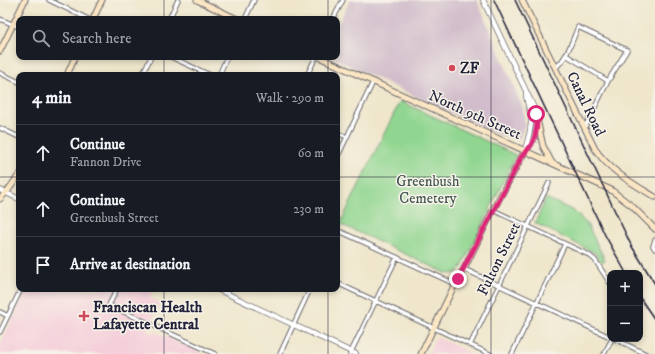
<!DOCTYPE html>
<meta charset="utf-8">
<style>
:root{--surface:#171b24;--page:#242831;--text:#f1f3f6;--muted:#9ea1a6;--line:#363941}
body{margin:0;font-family:"IM FELL DW Pica",serif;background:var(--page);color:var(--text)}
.controls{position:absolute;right:12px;bottom:12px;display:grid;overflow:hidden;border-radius:8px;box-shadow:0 2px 6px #0003}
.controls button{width:36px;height:36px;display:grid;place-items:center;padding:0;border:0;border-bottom:1px solid var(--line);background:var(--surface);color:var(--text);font:20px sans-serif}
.stop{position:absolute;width:12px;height:12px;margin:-9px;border:3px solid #db2777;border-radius:50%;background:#fff}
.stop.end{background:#db2777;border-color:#fff;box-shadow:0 1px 4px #0008}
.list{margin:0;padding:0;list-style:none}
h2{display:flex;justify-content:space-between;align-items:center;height:52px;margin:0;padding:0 16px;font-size:17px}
h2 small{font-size:13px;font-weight:400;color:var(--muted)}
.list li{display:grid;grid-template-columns:26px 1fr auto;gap:12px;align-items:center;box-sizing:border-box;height:56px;padding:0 16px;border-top:1px solid var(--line)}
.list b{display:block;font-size:15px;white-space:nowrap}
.list p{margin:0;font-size:13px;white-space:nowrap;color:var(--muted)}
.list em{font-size:13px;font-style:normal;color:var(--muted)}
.icon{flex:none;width:22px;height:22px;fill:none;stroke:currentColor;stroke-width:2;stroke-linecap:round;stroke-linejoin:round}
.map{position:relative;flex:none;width:655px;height:354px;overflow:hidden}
.search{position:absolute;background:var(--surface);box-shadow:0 2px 6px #0003;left:16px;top:16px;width:324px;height:44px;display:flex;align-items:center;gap:10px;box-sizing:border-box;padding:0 14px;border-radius:8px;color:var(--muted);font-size:15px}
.panel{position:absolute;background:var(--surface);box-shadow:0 2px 6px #0003;left:16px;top:72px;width:324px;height:220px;border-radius:8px}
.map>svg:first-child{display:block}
.built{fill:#f5cfda}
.industrial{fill:#d1bdcb}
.green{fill:#91d690;stroke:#5a7c66}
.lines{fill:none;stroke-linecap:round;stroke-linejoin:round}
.minor-casing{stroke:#6a676d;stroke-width:5.5}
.tertiary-casing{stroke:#6a676d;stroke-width:6}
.secondary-casing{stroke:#6a676d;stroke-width:7}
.minor{stroke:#fff;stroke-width:3.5}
.tertiary{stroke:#fff;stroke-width:4.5}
.secondary{stroke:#fbe6c4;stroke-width:5}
.rail{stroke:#22223b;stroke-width:1.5}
.route{stroke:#db2777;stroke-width:5}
.grid{fill:none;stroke:#22223b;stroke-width:1;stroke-opacity:0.55}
.poi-dot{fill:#d1495b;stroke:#f7f3e8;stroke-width:1.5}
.labels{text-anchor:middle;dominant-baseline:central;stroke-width:3;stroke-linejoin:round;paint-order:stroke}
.poi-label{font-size:15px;font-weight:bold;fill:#22223b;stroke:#f7f3e8;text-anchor:start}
.street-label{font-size:15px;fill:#22223b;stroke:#f7f3e8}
.park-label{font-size:15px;fill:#435854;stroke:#f7f3e8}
</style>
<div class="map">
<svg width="655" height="354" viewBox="0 0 655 354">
<rect width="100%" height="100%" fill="#f7f3e8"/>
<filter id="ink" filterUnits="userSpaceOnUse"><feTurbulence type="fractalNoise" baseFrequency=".025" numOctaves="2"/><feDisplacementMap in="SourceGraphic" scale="8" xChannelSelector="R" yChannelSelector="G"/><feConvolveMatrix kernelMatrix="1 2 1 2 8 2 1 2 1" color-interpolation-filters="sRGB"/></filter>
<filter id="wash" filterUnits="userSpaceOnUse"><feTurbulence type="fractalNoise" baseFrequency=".012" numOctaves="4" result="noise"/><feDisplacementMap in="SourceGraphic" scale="16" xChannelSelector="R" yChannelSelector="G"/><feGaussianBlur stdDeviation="0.9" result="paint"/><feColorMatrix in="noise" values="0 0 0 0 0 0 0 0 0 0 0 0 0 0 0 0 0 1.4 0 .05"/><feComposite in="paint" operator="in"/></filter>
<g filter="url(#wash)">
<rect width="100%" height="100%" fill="#efe6cb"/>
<!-- built -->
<path class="built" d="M 27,289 L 154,289 L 150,298 L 160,303 L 147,330 L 152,333 L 156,332 L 203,354 L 0,354 L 0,345 Z
M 436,337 L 473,354 L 428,354 Z"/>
<!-- industrial -->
<path class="industrial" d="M 350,0 L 477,0 L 523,108 L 525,124 L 520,138 L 518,139 L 494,133 L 331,57 L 337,57 L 337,27 Z"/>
<!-- green -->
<path class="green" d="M 400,101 L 516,155 L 462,267 C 458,273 454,275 446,273 L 340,224 Z
M 546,198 L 574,211 L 587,224 L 605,260 L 601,262 L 595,253 L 535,223 Z"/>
</g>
<g filter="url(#ink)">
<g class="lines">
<defs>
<path id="minor" d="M 49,0 L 88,19
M 0,19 L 19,27
M 169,19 L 178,0
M 245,19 L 254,0
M 333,19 L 343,0
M 566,55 L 608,81
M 171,57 L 210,75
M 555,68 C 567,59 572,41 578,27 L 627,50 L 608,81 L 585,127
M 0,73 L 19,82
M 142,75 L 151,57
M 219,75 L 227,57
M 307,75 L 316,57
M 0,128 L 19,137
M 337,133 L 347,137
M 337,158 L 373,82
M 493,210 L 589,255 L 595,260 L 610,283
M 337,230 L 455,284
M 655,240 L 653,246 L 655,249
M 464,269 L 610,337
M 337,283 L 490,354
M 117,289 L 109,305 L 215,354
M 0,312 L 8,316
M 0,332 L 21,289
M 615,339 L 646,354
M 470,345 L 549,183
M 280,354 L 310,289
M 350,354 L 397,257
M 512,354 L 565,244
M 604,354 L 612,339"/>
<path id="tertiary" d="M 483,0 L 534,108 C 538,122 538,140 525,151
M 525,151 C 527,140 532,130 531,118 C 530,109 526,101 526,93
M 0,190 L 19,199
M 217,289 L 356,354"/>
<path id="secondary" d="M 197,0 L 237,19
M 522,0 L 595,149 C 610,171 632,183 655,197
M 93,19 L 102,0
M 0,51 L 25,0
M 319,57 L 611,190 L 632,206 L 655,229
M 67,75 L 75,57
M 537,119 L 543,146 L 552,163
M 0,199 L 9,189 L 19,175
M 421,354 L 455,284 L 464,269 L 493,210 L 525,151"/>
</defs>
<!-- minor casing -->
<use href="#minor" class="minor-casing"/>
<!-- tertiary casing -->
<use href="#tertiary" class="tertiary-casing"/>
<!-- secondary casing -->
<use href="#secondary" class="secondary-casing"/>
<!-- minor -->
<use href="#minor" class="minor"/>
<!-- tertiary -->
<use href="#tertiary" class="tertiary"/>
<!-- secondary -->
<use href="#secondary" class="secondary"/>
<!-- rail -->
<path class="rail" d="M 494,0 L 605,235 L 626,273
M 515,0 L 631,245 L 655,284
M 640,298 L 655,320"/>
</g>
</g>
<g class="lines" filter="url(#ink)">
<!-- route -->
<path class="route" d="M 458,279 L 521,158 C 524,153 528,150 531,145 C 536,136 538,124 536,114"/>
</g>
<!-- grid -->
<path class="grid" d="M 164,0 L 164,19M 328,0 L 328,19M 491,0 L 491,354M 164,57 L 164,75M 328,57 L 328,75M 0,177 L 19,177M 337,177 L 655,177M 164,289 L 164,354M 328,289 L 328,354"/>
<!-- markers -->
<g class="poi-dot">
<circle cx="452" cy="68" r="4"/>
<path d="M82 310h4v4h4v4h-4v4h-4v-4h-4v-4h4z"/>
</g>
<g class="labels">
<!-- poi labels -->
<g class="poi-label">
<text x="460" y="68">ZF</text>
<text x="93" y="307">Franciscan Health<tspan x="93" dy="17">Lafayette Central</tspan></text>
</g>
<!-- street labels -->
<g class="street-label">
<text transform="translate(586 104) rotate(64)">Canal Road</text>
<text transform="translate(475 115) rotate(24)">North 9th Street</text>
<text transform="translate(499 259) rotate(-64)">Fulton Street</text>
</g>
<!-- park labels -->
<g class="park-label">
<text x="428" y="181">Greenbush<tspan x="428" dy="17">Cemetery</tspan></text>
</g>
</g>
</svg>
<div class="controls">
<button>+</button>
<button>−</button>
</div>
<div class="stop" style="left:536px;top:114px"></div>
<div class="stop end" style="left:458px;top:279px"></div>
<div class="search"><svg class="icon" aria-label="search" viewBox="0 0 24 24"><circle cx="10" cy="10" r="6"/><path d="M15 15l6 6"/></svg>Search here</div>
<section class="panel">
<h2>4 min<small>Walk · 290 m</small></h2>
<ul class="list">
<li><svg class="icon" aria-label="ahead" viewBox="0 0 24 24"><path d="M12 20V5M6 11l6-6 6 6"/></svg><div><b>Continue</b><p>Fannon Drive</p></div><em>60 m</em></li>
<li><svg class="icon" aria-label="ahead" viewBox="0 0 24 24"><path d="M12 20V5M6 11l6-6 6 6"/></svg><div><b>Continue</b><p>Greenbush Street</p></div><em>230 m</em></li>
<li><svg class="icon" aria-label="arrive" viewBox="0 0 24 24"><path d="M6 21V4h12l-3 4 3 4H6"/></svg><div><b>Arrive at destination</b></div></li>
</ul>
</section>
</div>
